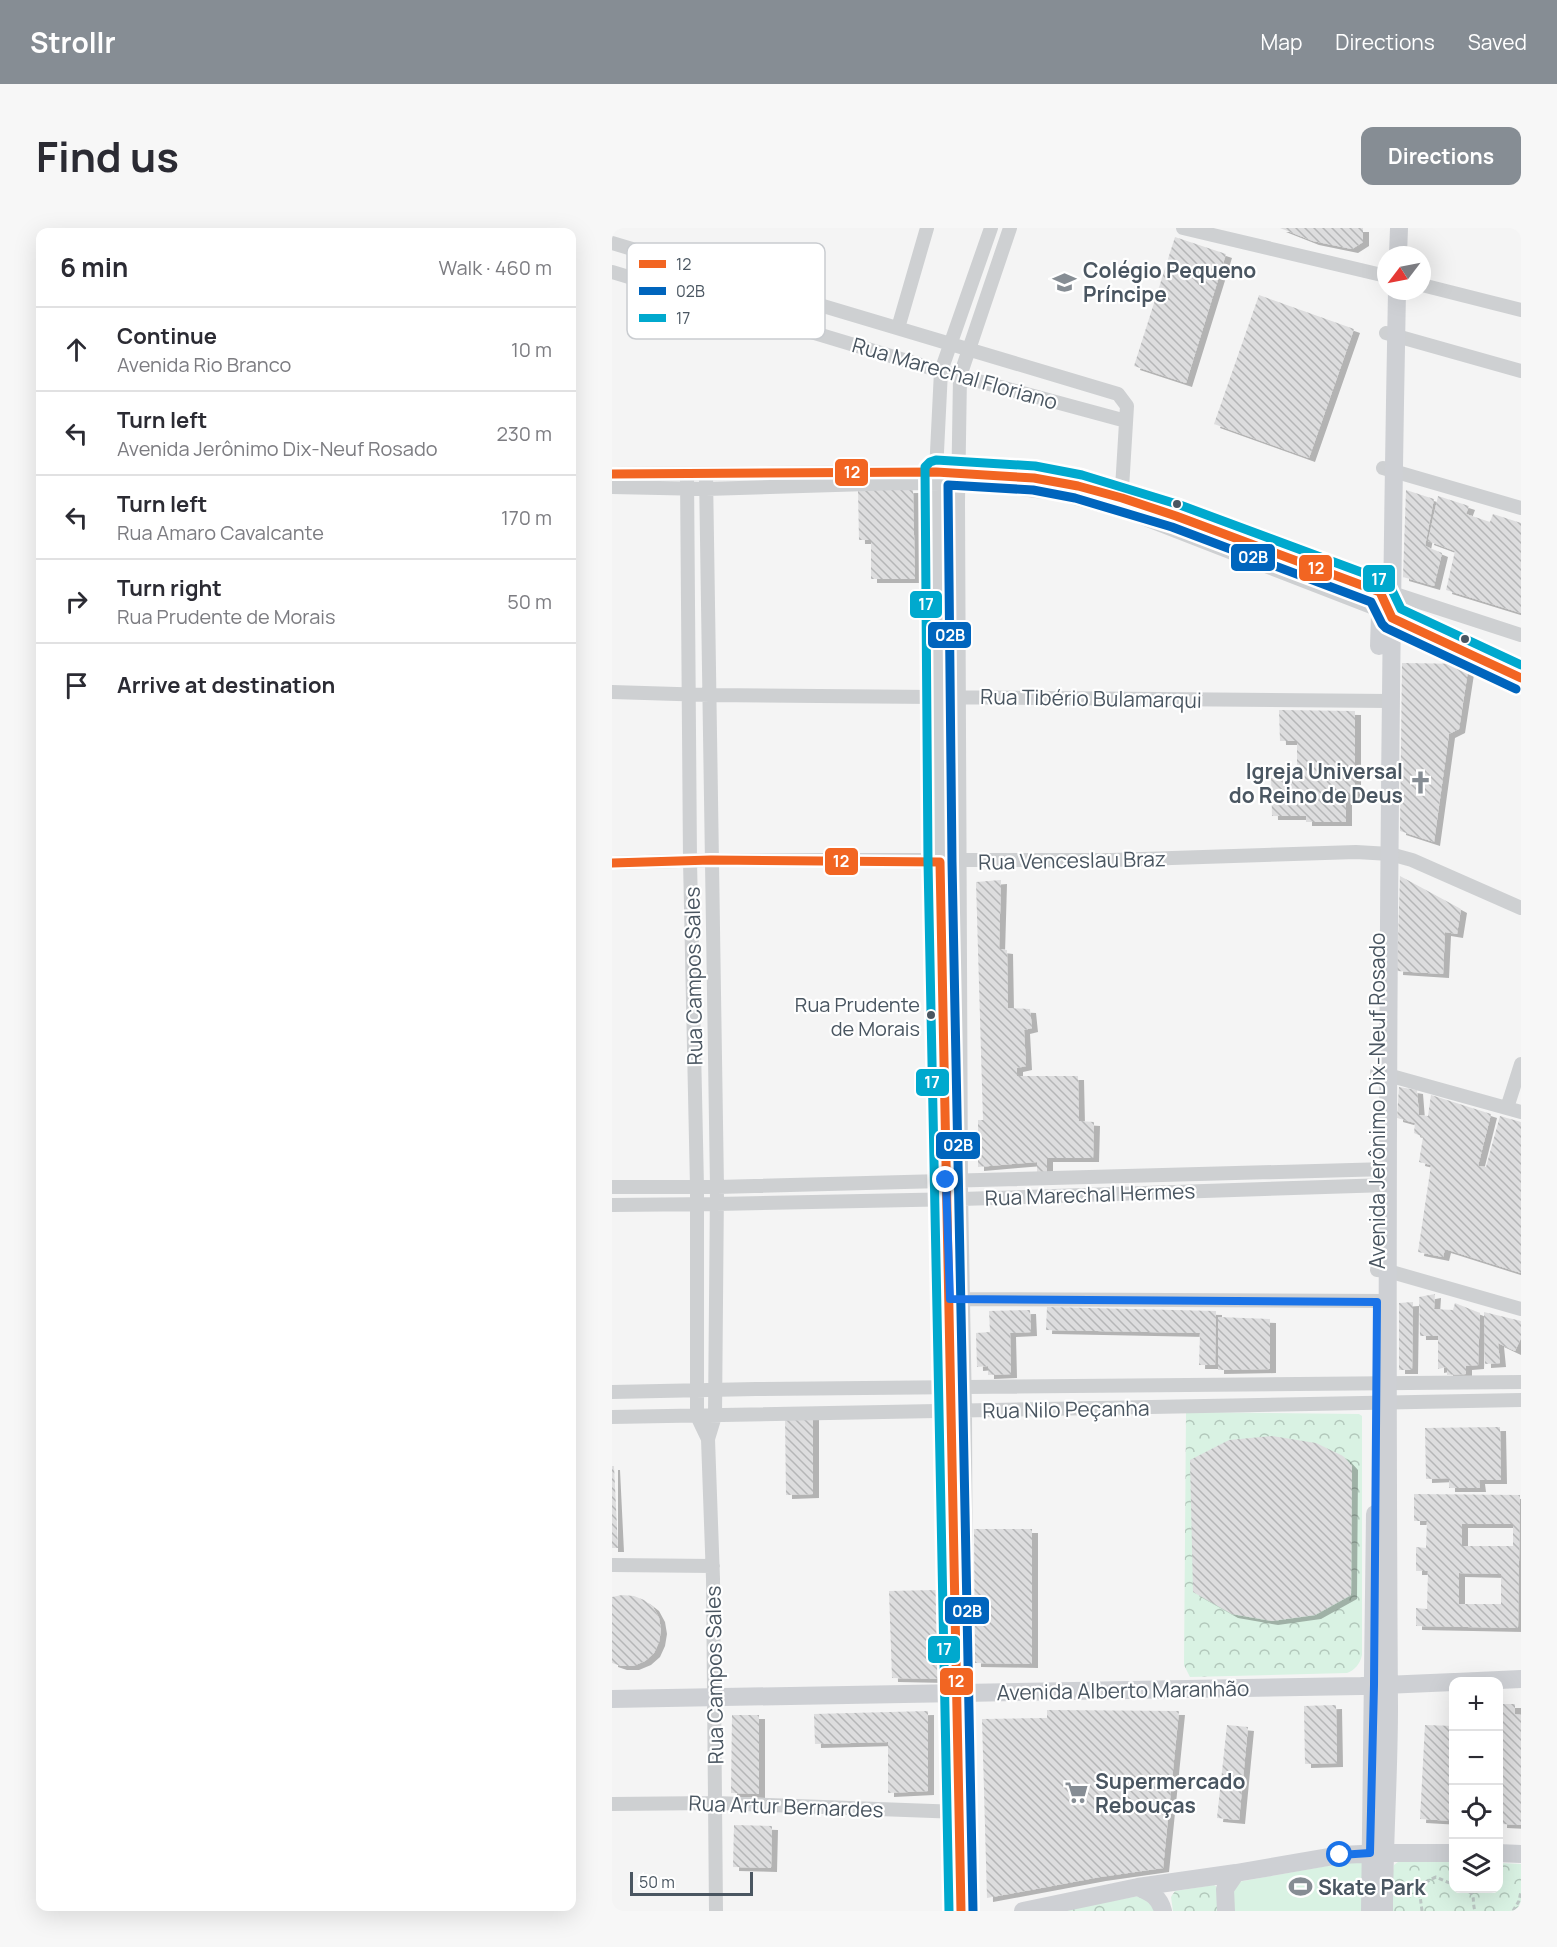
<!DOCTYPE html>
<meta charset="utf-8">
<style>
:root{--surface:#fff;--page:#f7f7f7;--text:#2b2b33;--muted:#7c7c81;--line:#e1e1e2;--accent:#868d94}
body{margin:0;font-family:Manrope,sans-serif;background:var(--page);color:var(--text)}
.controls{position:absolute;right:18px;bottom:18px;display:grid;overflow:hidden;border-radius:12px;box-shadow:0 6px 24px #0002}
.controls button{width:54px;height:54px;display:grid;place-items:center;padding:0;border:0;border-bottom:2px solid var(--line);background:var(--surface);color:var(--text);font:30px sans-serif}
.compass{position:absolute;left:765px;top:18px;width:54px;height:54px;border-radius:50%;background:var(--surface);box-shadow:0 6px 24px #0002;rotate:238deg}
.scale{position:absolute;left:18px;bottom:15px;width:123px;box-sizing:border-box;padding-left:6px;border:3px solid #4a5661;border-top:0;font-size:16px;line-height:21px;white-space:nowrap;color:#4a5661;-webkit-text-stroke:4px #fff;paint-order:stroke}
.stop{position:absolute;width:18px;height:18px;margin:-14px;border:4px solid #1a73e8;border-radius:50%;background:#fff}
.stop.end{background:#1a73e8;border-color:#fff;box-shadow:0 2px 6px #0008}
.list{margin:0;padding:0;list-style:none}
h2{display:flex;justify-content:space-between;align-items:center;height:78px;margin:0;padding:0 24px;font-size:26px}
h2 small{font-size:20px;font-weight:400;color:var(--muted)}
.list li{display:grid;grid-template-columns:39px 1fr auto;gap:18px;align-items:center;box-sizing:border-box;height:84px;padding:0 24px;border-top:2px solid var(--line)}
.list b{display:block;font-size:22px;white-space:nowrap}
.list p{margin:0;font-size:20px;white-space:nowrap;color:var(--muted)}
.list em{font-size:20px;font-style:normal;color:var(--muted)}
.icon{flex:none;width:33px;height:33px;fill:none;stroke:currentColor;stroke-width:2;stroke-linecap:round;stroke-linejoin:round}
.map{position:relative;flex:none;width:909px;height:1683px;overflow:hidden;border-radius:12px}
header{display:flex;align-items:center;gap:36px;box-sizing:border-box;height:84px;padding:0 30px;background:var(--accent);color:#fff}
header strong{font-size:28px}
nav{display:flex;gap:33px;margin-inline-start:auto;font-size:21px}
.intro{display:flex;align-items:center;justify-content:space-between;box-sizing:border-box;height:144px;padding:0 36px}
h1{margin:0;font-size:42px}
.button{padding:15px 27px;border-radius:12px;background:var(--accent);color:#fff;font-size:21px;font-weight:700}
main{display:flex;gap:36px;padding:0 36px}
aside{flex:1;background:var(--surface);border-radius:12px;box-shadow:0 6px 24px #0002}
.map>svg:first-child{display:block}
.park{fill:url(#park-crowns)}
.pitch{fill:#d9f2e3}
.building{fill:url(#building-back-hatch);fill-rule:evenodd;filter:url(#shadow)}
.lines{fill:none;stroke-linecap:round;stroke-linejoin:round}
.path{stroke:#bcc7c4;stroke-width:3;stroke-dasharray:4.5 3;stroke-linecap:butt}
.street{stroke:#ced0d2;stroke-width:14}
.secondary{stroke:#ced0d4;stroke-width:18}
.bus-1-casing{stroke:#fff;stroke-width:14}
.bus-2-casing{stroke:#fff;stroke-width:14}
.bus-3-casing{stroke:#fff;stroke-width:14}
.bus-1{stroke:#f26522;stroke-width:9}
.bus-2{stroke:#0065bd;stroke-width:9}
.bus-3{stroke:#00a9ce;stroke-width:9}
.route{stroke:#1a73e8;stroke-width:8}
.bus-dot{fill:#4a5661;stroke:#fff;stroke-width:2}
.labels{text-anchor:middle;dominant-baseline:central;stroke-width:4.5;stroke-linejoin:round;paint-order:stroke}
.bus-label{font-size:20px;fill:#4a5661;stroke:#fff;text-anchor:end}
.poi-label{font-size:21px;font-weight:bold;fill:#4a5661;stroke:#fff;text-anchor:start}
.street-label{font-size:21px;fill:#4a5661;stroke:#fff}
.key{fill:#fff;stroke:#c9ccd0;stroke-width:1.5}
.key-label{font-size:16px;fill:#4a5661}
.line-badge{stroke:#fff;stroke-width:2}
.badge-label{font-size:16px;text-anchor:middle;font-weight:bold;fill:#fff}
</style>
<header>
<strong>Strollr</strong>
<nav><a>Map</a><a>Directions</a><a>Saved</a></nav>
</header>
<div class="intro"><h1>Find us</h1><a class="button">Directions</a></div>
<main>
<aside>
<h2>6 min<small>Walk · 460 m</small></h2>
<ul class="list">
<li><svg class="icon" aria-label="ahead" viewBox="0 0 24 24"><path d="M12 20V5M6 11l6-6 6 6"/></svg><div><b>Continue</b><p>Avenida Rio Branco</p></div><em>10 m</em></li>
<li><svg class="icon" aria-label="left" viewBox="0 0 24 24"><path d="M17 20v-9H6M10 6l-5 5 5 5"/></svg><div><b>Turn left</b><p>Avenida Jerônimo Dix-Neuf Rosado</p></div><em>230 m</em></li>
<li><svg class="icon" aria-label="left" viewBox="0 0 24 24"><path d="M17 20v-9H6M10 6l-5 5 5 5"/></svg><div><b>Turn left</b><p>Rua Amaro Cavalcante</p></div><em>170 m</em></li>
<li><svg class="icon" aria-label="right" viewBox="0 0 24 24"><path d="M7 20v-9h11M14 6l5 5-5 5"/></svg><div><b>Turn right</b><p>Rua Prudente de Morais</p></div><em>50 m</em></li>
<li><svg class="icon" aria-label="arrive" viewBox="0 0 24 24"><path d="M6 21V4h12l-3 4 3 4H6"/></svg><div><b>Arrive at destination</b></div></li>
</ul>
</aside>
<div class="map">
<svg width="909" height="1683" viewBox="0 0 909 1683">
<defs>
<pattern id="park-crowns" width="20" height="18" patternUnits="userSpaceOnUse" patternTransform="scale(1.5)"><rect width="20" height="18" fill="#d9f2e3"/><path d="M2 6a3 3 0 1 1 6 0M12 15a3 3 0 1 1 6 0" fill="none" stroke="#b2c7bb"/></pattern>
<pattern id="building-back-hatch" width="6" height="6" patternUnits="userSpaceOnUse" patternTransform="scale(1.5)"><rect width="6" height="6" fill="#ddddde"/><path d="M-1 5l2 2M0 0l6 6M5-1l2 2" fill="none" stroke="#b5b6b7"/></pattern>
<filter id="shadow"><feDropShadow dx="6" dy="4" stdDeviation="0" flood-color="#0004"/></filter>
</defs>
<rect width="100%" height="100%" fill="#f4f4f4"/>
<!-- park -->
<path class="park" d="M 574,1184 L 747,1186 L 750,1188 L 750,1427 C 748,1436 743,1442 735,1445 L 578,1449 L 572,1437 Z
M 786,1634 L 841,1634 L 842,1660 L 886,1660 L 887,1635 L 909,1636 L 909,1683 L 780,1683 L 781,1643 L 782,1637 Z
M 602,1657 L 605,1659 L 608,1683 L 561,1683 L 559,1669 L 563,1663 Z
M 533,1667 L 546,1683 L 443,1683 Z"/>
<!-- pitch -->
<path class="pitch" d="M 748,1632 L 751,1635 L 753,1683 L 620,1683 L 619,1670 L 626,1654 Z"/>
<!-- building -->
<path class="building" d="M 668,0 L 751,0 L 751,14 L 740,21 L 701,13 Z
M 563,9 L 614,26 L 574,155 L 522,138 Z
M 647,67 L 742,101 L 697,230 L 602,196 Z
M 301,261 L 303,351 L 259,351 L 259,312 L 247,312 L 246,262 Z
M 794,262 L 822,271 L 813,318 L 830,325 L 822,358 L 791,349 Z
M 826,268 L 857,278 L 854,286 L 878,294 L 881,286 L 909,295 L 909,385 L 834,362 L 843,323 L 816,313 Z
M 790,435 L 857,436 L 847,501 L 837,506 L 822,614 L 788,603 Z
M 667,482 L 743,483 L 743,567 L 734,567 L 734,594 L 694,594 L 694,588 L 660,588 L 659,550 L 685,551 L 685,513 L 668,513 Z
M 788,648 L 849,681 L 845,706 L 833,704 L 831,746 L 785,743 Z
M 389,652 L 387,721 L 395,722 L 396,780 L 418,781 L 420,800 L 412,802 L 414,838 L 405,840 L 405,848 L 466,848 L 467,893 L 482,894 L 481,930 L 435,930 L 435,944 L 425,946 L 425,934 L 366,939 L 366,892 L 371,892 L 364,654 Z
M 787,859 L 805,862 L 807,887 L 816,888 L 819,867 L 879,886 L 866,938 L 874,939 L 888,888 L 909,894 L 909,1045 L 833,1021 L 831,1029 L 806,1024 L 819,937 L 807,934 L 811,909 L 802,905 L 803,895 L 785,890 Z
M 823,1066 L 822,1081 L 841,1082 L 843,1075 L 868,1085 L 866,1137 L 854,1138 L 854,1146 L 835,1147 L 835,1139 L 826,1141 L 826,1108 L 808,1108 L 807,1069 Z
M 801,1074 L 800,1142 L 787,1142 L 787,1075 Z
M 435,1079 L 604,1083 L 603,1137 L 587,1137 L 588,1105 L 434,1102 Z
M 418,1082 L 419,1104 L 398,1105 L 399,1146 L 376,1147 L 376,1138 L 365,1139 L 364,1105 L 378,1104 L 377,1083 Z
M 872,1084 L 909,1093 L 909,1110 L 903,1123 L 886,1115 L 888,1135 L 873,1136 Z
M 606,1089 L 658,1091 L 658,1141 L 606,1142 Z
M 173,1188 L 201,1188 L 201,1266 L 174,1267 Z
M 888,1199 L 889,1252 L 867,1252 L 868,1260 L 837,1260 L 837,1250 L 814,1251 L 813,1200 Z
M 660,1208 L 704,1215 L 731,1228 L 740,1238 L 739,1367 L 703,1387 L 660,1393 L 620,1386 L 581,1364 L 578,1232 L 617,1212 Z
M 0,1238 L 2,1238 L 6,1320 L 0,1320 Z
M 802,1266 L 908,1267 L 906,1400 L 804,1398 L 804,1380 L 815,1381 L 816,1343 L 804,1343 L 804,1319 L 814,1320 L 815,1293 L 802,1293 ZM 850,1296 L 901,1296 L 901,1318 L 850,1318 ZM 847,1345 L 889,1346 L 889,1376 L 847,1376 Z
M 362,1301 L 420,1301 L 420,1436 L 363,1435 Z
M 327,1362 L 330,1451 L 280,1450 L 277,1363 Z
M 10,1367 L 22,1368 L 32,1372 L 41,1379 L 47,1390 L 49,1402 L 47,1414 L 42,1425 L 33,1433 L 21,1438 L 9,1438 L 0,1435 L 0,1369 Z
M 886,1476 L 903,1476 L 903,1486 L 909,1487 L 909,1597 L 889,1596 L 891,1536 L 886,1536 Z
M 724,1477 L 725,1535 L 693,1536 L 692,1478 Z
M 435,1482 L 567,1483 L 551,1640 L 488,1649 L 375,1670 L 370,1491 L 435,1490 Z
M 316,1483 L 316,1563 L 276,1565 L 276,1514 L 203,1516 L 202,1486 Z
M 120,1487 L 147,1487 L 147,1566 L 119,1565 Z
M 615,1497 L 636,1499 L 627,1592 L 605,1590 Z
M 813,1497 L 842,1498 L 842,1593 L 808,1591 Z
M 122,1597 L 160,1598 L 159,1640 L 121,1639 Z"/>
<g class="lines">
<!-- path -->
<path class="path" d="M 850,1660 C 866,1667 859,1670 863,1683
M 810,1683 C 808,1665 804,1657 824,1649 L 842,1657
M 901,1683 L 907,1673 L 909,1663"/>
<!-- street -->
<path class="street" d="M 571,0 L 774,48
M 0,15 L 506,166 L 515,178 L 509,277
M 0,44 L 322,141 L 514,193
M 810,57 L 909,82
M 286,100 L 315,0
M 774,105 L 909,143
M 771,240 L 909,280
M 0,246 L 324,244 L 422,250 L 466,258 L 510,270 L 564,288 L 768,364 L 780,365 L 909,407
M 75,246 L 78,633 L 85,959 L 85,1188 L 96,1211
M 94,246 L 105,959 L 103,1188 L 96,1211 L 101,1351 L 104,1683
M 0,259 L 94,261 L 289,255 L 369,256 L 448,266 L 520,286 L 767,382 L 780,390 L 909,450
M 0,464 L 97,467 L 778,473
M 0,635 L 99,632 L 499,632 L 744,624 L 778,626 L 800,632 L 909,680
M 765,844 L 909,884
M 895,880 L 909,836
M 0,959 L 105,959 L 776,941
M 0,977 L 104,976 L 349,971 L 776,957
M 765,1042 L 776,1043 L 909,1081
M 343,1071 L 776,1073
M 0,1164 L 144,1161 L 909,1154
M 0,1189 L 909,1172
M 0,1337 L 101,1338
M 354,1442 L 353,1183 L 349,964 L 346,274 L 348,148 L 398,0
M 0,1576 L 103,1575 L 348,1584
M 349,1683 L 340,1159 L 328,634 L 324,244 L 329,143 L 379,0"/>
<!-- secondary -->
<path class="secondary" d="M 786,27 L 787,0
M 767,418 L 769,356
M 844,1454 L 909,1451
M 0,1471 L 749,1458 L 842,1454
M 886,1625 L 909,1626
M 526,1659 C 539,1665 547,1668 551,1683
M 411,1683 L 526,1659 L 624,1645 L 728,1627 L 772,1625 L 842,1625
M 614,1683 L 613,1661 L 624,1645
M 758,1683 L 763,1286
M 772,1683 C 772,1615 777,1547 777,1480 C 774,1007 776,535 785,63"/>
<defs>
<path id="bus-1" d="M 0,246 L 324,244 L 422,250 L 466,258 L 510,270 L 564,288 L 768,364 L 780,390 L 909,450
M 0,635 L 99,632 L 328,634 L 349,1683"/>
<path id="bus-2" d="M 361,1683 L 340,634 L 336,257 L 421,262 L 463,270 L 560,299 L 759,374 L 770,396 L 774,400 L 904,461"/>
<path id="bus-3" d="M 337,1683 L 316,634 L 313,239 L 318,234 L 324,232 L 423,238 L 470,247 L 568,277 L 773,353 L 778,358 L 789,381 L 909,437"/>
</defs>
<!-- bus-1 casing -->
<use href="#bus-1" class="bus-1-casing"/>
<!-- bus-2 casing -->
<use href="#bus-2" class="bus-2-casing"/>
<!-- bus-3 casing -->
<use href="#bus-3" class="bus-3-casing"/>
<!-- bus-1 -->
<use href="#bus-1" class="bus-1"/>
<!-- bus-2 -->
<use href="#bus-2" class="bus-2"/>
<!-- bus-3 -->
<use href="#bus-3" class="bus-3"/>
</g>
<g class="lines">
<!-- route -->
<path class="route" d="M 334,952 L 338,1071 L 765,1074 L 762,1457 L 758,1625 L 728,1627"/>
</g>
<!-- icons -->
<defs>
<symbol id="school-bare" viewBox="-9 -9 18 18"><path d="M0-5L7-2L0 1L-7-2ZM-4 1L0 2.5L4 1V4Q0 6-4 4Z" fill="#868d94" stroke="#fff" stroke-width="2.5" paint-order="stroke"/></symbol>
<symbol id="church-bare" viewBox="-9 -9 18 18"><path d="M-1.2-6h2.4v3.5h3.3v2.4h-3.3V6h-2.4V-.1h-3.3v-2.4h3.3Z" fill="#868d94" stroke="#fff" stroke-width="2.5" paint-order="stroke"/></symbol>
<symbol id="supermarket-bare" viewBox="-9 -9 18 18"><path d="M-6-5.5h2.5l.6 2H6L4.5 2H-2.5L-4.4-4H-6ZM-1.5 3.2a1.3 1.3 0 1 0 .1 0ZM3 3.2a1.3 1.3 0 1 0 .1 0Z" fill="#868d94" stroke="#fff" stroke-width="2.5" paint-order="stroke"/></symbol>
<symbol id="stadium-bare" viewBox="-9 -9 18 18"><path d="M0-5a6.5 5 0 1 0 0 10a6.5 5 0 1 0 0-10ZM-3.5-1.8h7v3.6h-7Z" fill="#868d94" stroke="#fff" stroke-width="2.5" paint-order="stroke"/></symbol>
</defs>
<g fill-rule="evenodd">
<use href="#school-bare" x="436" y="38" width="33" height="33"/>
<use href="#church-bare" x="792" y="538" width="33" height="33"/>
<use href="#supermarket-bare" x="448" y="1548" width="33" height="33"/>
<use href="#stadium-bare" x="672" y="1642" width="33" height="33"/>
</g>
<!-- markers -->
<g class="bus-dot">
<circle cx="565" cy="276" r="5"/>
<circle cx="853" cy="411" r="5"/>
<circle cx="319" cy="787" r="5"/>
</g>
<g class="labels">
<!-- bus labels -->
<g class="bus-label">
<text x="308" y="776">Rua Prudente<tspan x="308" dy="24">de Morais</tspan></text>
</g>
<!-- poi labels -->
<g class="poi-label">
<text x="471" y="42">Colégio Pequeno<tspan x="471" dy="24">Príncipe</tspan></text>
<text x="791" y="543" text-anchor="end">Igreja Universal<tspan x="791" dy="24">do Reino de Deus</tspan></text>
<text x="483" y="1553">Supermercado<tspan x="483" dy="24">Rebouças</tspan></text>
<text x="706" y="1659">Skate Park</text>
</g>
<!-- street labels -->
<g class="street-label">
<text transform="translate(343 145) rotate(16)">Rua Marechal Floriano</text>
<text transform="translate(479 470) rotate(1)">Rua Tibério Bulamarqui</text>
<text transform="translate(460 632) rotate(-1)">Rua Venceslau Braz</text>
<text transform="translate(81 748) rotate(-91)">Rua Campos Sales</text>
<text transform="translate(765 873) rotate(-90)">Avenida Jerônimo Dix-Neuf Rosado</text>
<text transform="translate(478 966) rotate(-2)">Rua Marechal Hermes</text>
<text transform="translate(454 1181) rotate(-1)">Rua Nilo Peçanha</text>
<text transform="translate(102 1447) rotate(-91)">Rua Campos Sales</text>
<text transform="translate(511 1462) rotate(-1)">Avenida Alberto Maranhão</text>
<text transform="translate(174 1578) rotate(2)">Rua Artur Bernardes</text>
</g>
</g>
<!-- legend -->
<rect x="15" y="15" width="198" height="96" rx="9" class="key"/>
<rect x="27" y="32" width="27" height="8" fill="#f26522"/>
<rect x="27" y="59" width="27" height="8" fill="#0065bd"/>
<rect x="27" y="86" width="27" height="8" fill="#00a9ce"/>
<g class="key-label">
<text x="64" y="42">12</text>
<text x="64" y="69">02B</text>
<text x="64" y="96">17</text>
</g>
<g class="line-badge">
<rect x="222" y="230" width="35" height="29" rx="6" fill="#f26522"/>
<rect x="618" y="315" width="46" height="29" rx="6" fill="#0065bd"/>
<rect x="686" y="326" width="35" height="28" rx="6" fill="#f26522"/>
<rect x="750" y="336" width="34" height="29" rx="6" fill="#00a9ce"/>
<rect x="297" y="362" width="34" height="29" rx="6" fill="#00a9ce"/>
<rect x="315" y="393" width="45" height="28" rx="6" fill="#0065bd"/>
<rect x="212" y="619" width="35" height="29" rx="6" fill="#f26522"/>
<rect x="303" y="840" width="35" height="29" rx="6" fill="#00a9ce"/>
<rect x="323" y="903" width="46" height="29" rx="6" fill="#0065bd"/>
<rect x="332" y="1368" width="46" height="29" rx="6" fill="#0065bd"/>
<rect x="315" y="1407" width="34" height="29" rx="6" fill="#00a9ce"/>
<rect x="327" y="1439" width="35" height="29" rx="6" fill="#f26522"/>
</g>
<g class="badge-label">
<text x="240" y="250">12</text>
<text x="641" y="335">02B</text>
<text x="704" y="346">12</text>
<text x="767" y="357">17</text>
<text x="314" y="382">17</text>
<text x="338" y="413">02B</text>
<text x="229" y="639">12</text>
<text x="320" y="860">17</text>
<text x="346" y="923">02B</text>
<text x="355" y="1389">02B</text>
<text x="332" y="1427">17</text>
<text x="344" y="1459">12</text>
</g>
</svg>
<div class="controls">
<button>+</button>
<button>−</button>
<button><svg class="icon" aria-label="locate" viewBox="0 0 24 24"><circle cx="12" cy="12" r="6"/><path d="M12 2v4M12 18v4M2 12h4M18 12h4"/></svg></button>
<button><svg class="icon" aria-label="layers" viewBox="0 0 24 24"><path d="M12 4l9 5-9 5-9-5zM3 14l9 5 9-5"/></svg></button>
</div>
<svg class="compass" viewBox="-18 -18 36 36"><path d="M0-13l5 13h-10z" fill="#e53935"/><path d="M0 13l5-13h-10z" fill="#7c7c81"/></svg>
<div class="scale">50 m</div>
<div class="stop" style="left:728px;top:1627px"></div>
<div class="stop end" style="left:334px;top:952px"></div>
</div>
</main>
